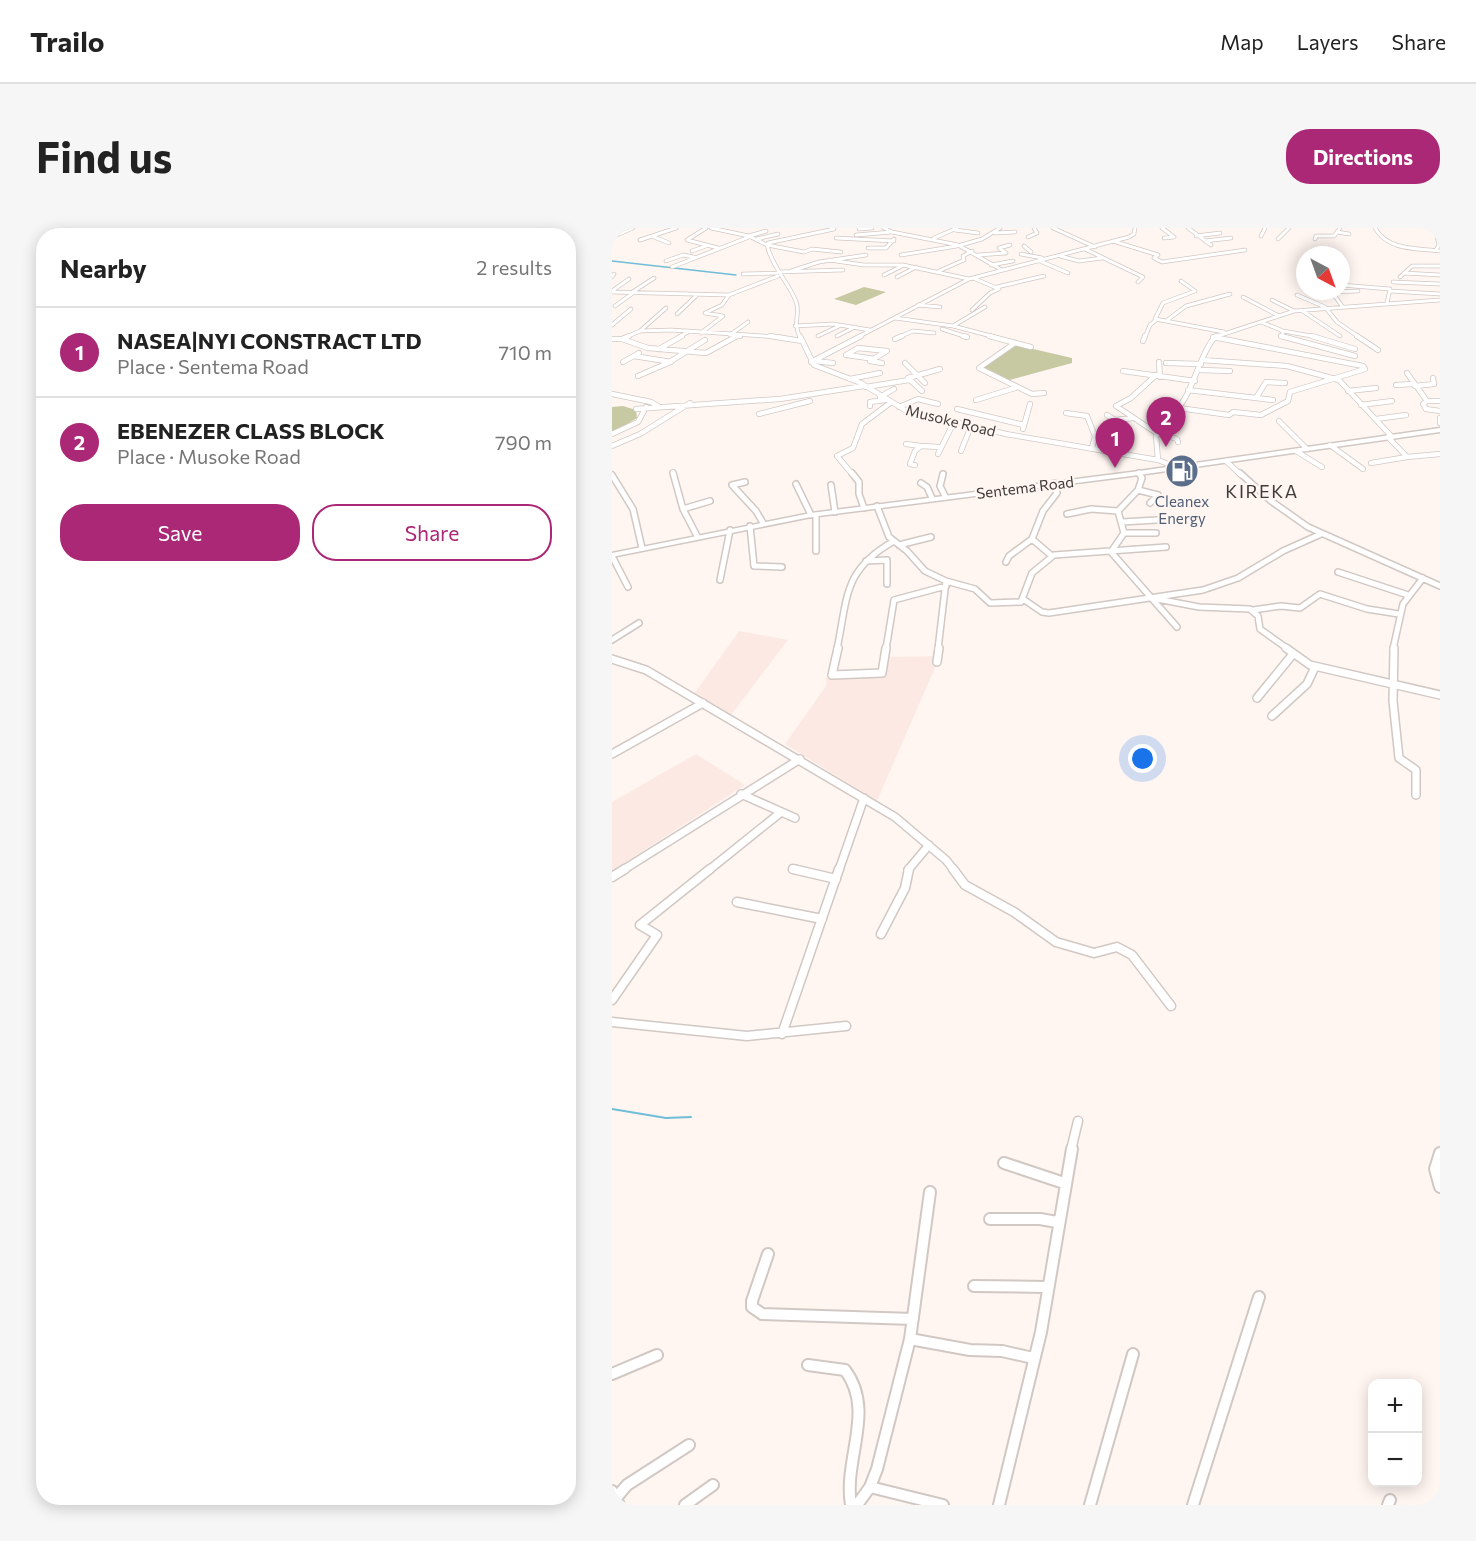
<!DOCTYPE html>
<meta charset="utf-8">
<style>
:root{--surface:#fff;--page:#f6f6f6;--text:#222;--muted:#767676;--line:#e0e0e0;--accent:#aa2875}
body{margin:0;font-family:Commissioner,sans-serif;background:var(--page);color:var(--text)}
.controls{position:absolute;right:18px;bottom:18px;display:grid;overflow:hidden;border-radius:12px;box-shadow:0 3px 15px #0003}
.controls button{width:54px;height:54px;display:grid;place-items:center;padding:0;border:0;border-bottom:2px solid var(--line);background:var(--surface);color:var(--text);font:30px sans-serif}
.compass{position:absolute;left:684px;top:18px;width:54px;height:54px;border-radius:50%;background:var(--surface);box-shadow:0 3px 15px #0003;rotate:139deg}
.you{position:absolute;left:531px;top:531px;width:21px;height:21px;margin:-15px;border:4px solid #fff;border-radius:50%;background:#1a73e8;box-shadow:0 0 0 9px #1a73e833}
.badge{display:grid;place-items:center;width:39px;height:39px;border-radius:50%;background:var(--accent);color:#fff;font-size:20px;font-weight:700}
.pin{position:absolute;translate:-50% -50px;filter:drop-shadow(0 2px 3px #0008)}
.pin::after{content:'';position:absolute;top:32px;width:21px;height:18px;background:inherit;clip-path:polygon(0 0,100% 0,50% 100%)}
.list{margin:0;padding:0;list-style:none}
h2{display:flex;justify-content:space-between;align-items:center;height:78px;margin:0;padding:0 24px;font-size:26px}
h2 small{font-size:20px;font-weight:400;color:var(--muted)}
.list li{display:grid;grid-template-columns:39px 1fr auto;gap:18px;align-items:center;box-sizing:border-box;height:90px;padding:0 24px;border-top:2px solid var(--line)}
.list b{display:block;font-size:22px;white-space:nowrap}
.list p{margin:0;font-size:20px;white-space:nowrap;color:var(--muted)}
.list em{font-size:20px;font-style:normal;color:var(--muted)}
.actions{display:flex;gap:12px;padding:18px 24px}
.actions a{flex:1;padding:14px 0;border:2px solid var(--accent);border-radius:24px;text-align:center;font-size:21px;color:var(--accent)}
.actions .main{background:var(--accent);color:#fff}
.map{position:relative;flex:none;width:828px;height:1277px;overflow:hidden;border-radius:24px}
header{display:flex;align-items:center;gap:36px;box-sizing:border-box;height:84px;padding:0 30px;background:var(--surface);border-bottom:2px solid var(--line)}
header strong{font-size:28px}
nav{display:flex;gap:33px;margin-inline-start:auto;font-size:21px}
.intro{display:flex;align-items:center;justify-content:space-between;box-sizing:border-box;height:144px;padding:0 36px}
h1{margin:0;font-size:42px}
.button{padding:15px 27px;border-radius:24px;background:var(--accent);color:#fff;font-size:21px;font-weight:700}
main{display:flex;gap:36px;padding:0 36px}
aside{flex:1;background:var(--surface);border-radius:24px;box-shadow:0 3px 15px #0003}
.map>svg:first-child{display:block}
.industrial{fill:#fde9e3}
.green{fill:#c7c9a2}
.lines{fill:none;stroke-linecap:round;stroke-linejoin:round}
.stream-far1{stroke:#6fbdd7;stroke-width:1.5}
.stream{stroke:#6fbdd7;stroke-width:2}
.minor-far5-casing{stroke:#d1c8c4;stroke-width:4.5}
.minor-far4-casing{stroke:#d1c8c4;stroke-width:6}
.minor-far3-casing{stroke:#d1c8c4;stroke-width:8}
.minor-far2-casing{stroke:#d1c8c4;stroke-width:10}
.minor-far1-casing{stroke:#d1c8c4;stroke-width:11}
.minor-casing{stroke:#d1c8c4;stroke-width:14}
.major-casing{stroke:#d1c8c4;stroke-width:3}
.minor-far5{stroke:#fff;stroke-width:3}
.minor-far4{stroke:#fff;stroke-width:4.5}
.minor-far3{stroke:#fff;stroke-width:5}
.minor-far2{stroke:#fff;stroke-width:7}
.minor-far1{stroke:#fff;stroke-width:8}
.minor{stroke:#fff;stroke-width:10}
.major{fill:#fff;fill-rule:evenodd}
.labels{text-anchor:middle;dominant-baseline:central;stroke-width:4.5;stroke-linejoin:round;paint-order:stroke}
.far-street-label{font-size:15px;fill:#3e3b39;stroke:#fff6f2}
.far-service-label{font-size:15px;fill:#4e5e75;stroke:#fff6f2}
.far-quarter-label{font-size:18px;letter-spacing:1.5px;fill:#3e3b39;stroke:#fff6f2}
</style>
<header>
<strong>Trailo</strong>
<nav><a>Map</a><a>Layers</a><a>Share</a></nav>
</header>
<div class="intro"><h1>Find us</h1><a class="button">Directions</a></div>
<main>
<aside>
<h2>Nearby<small>2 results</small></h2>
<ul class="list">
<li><span class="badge">1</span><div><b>NASEA|NYI CONSTRACT LTD</b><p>Place · Sentema Road</p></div><em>710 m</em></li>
<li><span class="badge">2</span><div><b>EBENEZER CLASS BLOCK</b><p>Place · Musoke Road</p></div><em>790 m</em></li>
</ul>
<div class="actions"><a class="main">Save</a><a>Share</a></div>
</aside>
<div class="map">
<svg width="828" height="1277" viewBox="0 0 828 1277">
<rect width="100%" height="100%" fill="#fff6f2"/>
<!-- industrial -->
<path class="industrial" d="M 127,403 L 176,412 L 119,487 L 82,466 Z
M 328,428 L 265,573 L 173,516 L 214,458 L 214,450 L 273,447 L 277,429 Z
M 84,526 L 133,557 L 0,643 L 0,574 Z"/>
<!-- green -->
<path class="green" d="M 252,59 L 274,64 L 244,77 L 222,71 Z
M 404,117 L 460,130 L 460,135 L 394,153 L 369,140 Z
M 11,178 L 24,182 L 25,190 L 0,205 L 0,179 Z"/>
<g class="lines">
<!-- stream-far1 -->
<path class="stream-far1" d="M 0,33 L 124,47"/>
<!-- stream -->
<path class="stream" d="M 0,881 L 54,890 L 79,889"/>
<defs>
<path id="minor-far5" d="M 94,0 L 75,12 L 106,20
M 99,0 L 137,8 L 155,17 C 160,40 182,61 185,77 C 187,90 181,95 188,109
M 272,0 L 280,4 L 346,17 L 390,42
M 441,0 L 483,19
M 550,0 L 562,9 L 552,10
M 576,0 L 599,17
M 763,0 C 776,23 805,20 828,23
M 823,0 L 827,17 L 824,22
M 247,1 L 260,0
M 343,2 L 366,5
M 725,4 L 737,6
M 383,5 L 403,4
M 244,7 L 279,4
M 137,8 L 154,3
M 584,8 L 608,5
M 649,8 L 653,0
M 0,9 L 21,0
M 42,9 L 57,15
M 416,9 L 425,5 L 422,0
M 224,10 L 282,13
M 322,10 L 345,0
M 145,11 L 166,6
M 666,11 L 677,0
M 703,11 L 704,8 L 722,8 L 728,0
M 28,12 L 64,0
M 501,13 L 546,27 L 542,30 L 550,34 L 633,22
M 593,13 L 619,10
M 156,15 L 222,1
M 155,17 L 192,24 L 200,21 L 229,24
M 349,17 L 370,11 L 388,0
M 412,18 L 419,24
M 256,20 L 274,20 L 282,11
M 473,21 L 531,49 L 526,54
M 80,23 L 94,18
M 394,25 L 387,20 L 398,17
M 409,26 L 430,30
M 289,27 L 345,18
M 366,27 L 394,25
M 448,28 L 467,33 L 490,30
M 217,32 L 252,37 L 291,37 L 357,51
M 54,33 L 71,27 L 82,29
M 428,33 L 456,45
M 379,37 L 401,33
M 60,39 L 137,9
M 179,43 L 207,34 L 254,27
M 327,43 L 352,32 L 351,28 L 360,23
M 166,44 L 231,42
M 792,45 L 828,47
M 131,46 L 165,45
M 272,47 L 290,38
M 0,49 L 2,46
M 285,49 L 304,39
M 788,49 L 800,38 L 828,38
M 569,53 L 583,63 L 551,75 L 543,91 L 612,104
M 781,54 L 828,56
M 729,57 L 778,61 L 775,75
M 385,59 L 432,48
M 0,63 L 17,51
M 778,63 L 828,66
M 0,64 L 117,67 L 166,48
M 19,65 L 42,50
M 685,67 L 713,79 L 725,94 L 747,109
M 631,69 L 667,88
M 660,72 L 682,83
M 306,77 L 328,79
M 3,78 L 21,65
M 730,78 L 720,64 L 746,63
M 360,82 L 378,65 L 387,61 L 361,50
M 689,82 L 728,108
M 65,86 L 84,68
M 283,90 L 341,98 L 383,109
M 554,93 L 574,78 L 618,66
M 649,94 L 671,103 L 670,109
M 0,97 L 19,81
M 183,98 L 221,96 L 258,102
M 341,98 L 373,79
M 330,101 L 355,109
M 28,103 L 54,80
M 671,103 L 705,109
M 89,105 L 111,88 L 93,85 L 110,77 L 117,67
M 118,107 L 136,94
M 206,108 L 227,98
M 225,108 L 243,99
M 14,109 L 28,103 L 59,102 L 167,109
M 67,109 L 76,104
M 123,109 L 125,108
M 246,109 L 357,51 L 517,9 L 522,6 L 523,0
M 287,109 L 301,103 L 322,105
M 533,109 L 538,97 L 544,92
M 603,109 L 682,83 L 828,72"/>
<path id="minor-far4" d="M 122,108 L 128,108
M 158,108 L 190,113
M 188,108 L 202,137 L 249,155 L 293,182 L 394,206 L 546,232 L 567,240
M 351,108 L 355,109
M 377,108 L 419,119
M 669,108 L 743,128
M 700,108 L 743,121
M 745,108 L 766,122
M 0,111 L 10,111 L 36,120 L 94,125 L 125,108
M 10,111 L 17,108
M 283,111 L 290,108
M 531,113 L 533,108
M 403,115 L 367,140 L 420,166 L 432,165
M 47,121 L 70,108
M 234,127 L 246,120 L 275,123 L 258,133
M 235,127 L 263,131
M 22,128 L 59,134
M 590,132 L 675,138 L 727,152 L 780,209
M 202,133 L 221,135
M 258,133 L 270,135
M 11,134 L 27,125
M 199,134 L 249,108
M 547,134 L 548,149
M 293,135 L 313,155
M 554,135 L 589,136
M 588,142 L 618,143
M 511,143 L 583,153
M 795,145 L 815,173 L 828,173
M 544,147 L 519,170 L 504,178 L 546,206
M 26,148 L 56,135 L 93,112
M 238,151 L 268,145
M 784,157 L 801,156
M 803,158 L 822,156 L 821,150
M 254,159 L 297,152
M 576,162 L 644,170 L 654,154 L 673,155
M 310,163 L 296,150 L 328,141
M 736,163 L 764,160
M 0,166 L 39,174 L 46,178
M 268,169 L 282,161
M 644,170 L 661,172
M 364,172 L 403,160
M 815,173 L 811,176 L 814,181 L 828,183
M 749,177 L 780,173
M 258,178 L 258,174 L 273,172
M 287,179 L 306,171 L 326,176
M 567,180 L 617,187 L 621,184 L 649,187 L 676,173 L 678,164 L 753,141 L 751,138 L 601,109
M 24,181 L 168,171 L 252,158
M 345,181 L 412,197
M 454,185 L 475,188 L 483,208 L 480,220
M 147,186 L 198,173
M 495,187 L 503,192 L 521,190
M 828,190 L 828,195
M 764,191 L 794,187
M 667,193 L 695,221
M 411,201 L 418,176
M 547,205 L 565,211 L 566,214
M 0,206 L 26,194 L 34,179
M 776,209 L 795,229 L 828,226
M 294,216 L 309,218
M 718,217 L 751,241
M 0,218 L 28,206 L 78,175
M 349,223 L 359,198
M 684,223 L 710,239
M 326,226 L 342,194
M 546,232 L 544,208 C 554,196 565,184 573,170 C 583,153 592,119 604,108
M 614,233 L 629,247
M 759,235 L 795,229
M 303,237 L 298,236 L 303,223 L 309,218 L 329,219
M 61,244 L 62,247
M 241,247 L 225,228 L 241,220 L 250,196 L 278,175"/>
<path id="minor-far3" d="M 61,245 L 71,281 L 85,308
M 240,245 L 247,254 L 247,266 L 252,280
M 628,245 L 659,273 L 696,299 L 828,358
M 331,246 L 328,258 L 333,268
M 0,247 L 21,281 L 30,320
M 133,254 L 120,257 L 144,283 L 151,295
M 309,255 L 315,259 L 320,270
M 184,256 L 199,287
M 219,257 L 223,284
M 526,262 L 546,267 L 538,275
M 265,278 L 277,309 L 295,323 L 313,343 L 334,353 L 326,421
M 71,281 L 98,273
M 455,286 L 479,281 L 506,283
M 204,287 L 204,323
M 510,294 L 545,292
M 138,298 L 142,338 L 170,339
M 512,305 L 544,305
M 420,311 L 440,328
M 287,317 L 319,309
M 499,324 L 565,399
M 499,324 L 512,305 L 506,283 L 526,262 L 530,250 L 527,245
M 0,328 L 16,359
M 254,333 L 275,332 L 275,356
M 394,334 L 397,328 L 420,311 L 431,283 L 445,265 L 442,255
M 726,344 L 796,367
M 108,352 L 118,302
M 334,353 L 363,361 L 378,375 L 409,374 L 420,345 L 442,327 L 554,319
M 540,370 L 587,379 L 638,381 L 646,388 L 648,401 L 676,421
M 411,371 L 430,384 L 437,385 L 591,362 L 626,350 L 671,323 L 709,306
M 641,382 L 669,378 L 688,380 L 708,366 L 755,381 L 787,386
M 0,412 L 27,395
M 225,421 C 236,368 231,342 282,313
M 274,421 L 282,372 L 334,358
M 781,421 L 791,376 L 811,350"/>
<path id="minor-far2" d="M 226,420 L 220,447 L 270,445 L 274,420
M 674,420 L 698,437 L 828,467
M 782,420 L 781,473 L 787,530 L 804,542 L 804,567
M 0,431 L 34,442 L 283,589 L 334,632 L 342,642
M 325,434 L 327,420
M 645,470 L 681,426
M 660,488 L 695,456 L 703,439
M 0,526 L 91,475
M 129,566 L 183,590
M 181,641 L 186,642
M 11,642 L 188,531
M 97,642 L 168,585
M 227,642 L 252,570
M 296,642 L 317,617"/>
<path id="minor-far1" d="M 181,641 L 224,651
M 341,641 L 353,657 L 402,684 L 444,714 L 482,725 L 505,719 L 520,727 L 559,778
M 0,649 L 13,641
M 125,674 L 210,691
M 269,706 L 293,660 L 297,641
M 0,772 L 45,707 L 28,697 L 98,641
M 0,794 L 135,808 L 234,798
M 170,806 L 227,641
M 459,922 L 466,893"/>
<path id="minor" d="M 828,925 L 823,941 L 828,959
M 392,935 L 452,955
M 378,991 L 428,991 L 445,994
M 156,1026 L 140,1073 L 140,1079 L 150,1086 L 301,1091
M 362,1058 L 434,1059
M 298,1111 L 358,1122 L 390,1123 L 421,1130
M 196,1137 L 233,1142 C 264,1183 231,1231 239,1277
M 0,1146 L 45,1127
M 258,1259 L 331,1277
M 0,1263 L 7,1277
M 4,1270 L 15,1257 L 77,1217
M 73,1277 L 101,1257
M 245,1277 L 258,1259 L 265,1241 L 298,1111 L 318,964
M 387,1277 L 429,1104 L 460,921
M 478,1277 L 521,1126
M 581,1277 L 647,1069
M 776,1277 L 778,1272"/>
<path id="major" d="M 828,200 L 828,204 L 527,247 L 199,289 L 0,329 L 0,325 L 199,285 L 527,243 Z"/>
</defs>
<!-- minor-far5 casing -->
<use href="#minor-far5" class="minor-far5-casing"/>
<!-- minor-far4 casing -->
<use href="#minor-far4" class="minor-far4-casing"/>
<!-- minor-far3 casing -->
<use href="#minor-far3" class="minor-far3-casing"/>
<!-- minor-far2 casing -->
<use href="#minor-far2" class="minor-far2-casing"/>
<!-- minor-far1 casing -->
<use href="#minor-far1" class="minor-far1-casing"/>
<!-- minor casing -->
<use href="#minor" class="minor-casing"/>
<!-- major casing -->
<use href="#major" class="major-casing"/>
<!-- minor-far5 -->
<use href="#minor-far5" class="minor-far5"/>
<!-- minor-far4 -->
<use href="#minor-far4" class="minor-far4"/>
<!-- minor-far3 -->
<use href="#minor-far3" class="minor-far3"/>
<!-- minor-far2 -->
<use href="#minor-far2" class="minor-far2"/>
<!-- minor-far1 -->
<use href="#minor-far1" class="minor-far1"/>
<!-- minor -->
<use href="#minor" class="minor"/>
<!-- major -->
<use href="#major" class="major"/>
</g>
<!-- icons -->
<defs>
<symbol id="fuel-disc" viewBox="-11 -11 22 22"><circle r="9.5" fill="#5c6f8a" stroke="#fff6f2"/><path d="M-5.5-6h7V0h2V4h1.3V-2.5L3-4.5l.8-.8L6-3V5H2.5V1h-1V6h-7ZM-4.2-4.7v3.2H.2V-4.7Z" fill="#fff"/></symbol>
</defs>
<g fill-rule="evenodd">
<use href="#fuel-disc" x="551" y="224" width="38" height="38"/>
</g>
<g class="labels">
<!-- far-street labels -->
<g class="far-street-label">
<text transform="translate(339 192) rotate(14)">Musoke Road</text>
<text transform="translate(413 259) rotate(-7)">Sentema Road</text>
</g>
<!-- far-service labels -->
<g class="far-service-label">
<text x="570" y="273">Cleanex<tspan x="570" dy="17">Energy</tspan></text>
</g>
<!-- far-quarter labels -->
<g class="far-quarter-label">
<text x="650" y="263">KIREKA</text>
</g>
</g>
</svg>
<div class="controls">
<button>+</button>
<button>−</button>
</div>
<svg class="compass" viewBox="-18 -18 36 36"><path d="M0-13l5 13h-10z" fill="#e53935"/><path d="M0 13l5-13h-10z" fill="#767676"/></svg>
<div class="you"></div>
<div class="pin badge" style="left:503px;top:240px">1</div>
<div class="pin badge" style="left:554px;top:219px">2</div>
</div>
</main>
